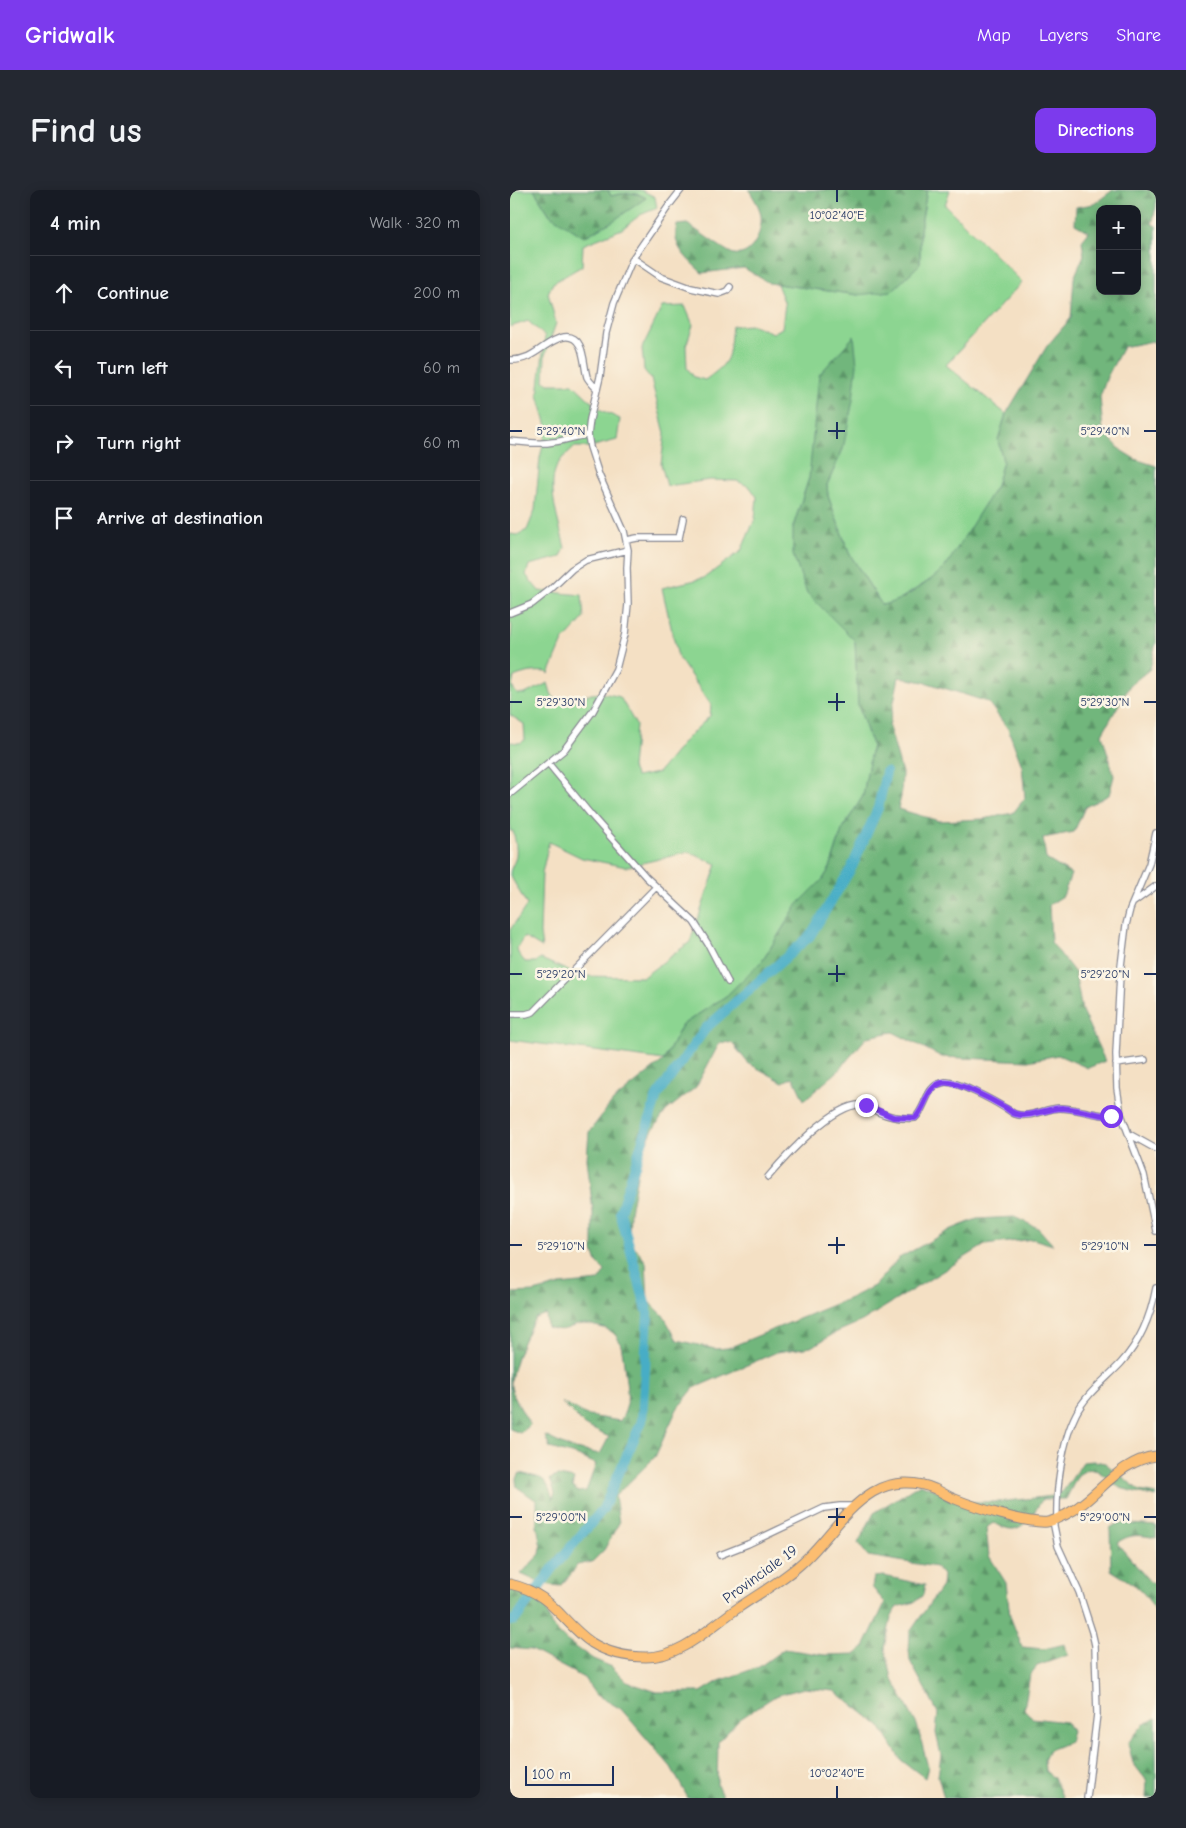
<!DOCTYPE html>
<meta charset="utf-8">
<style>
:root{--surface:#171b24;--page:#242831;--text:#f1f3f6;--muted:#9ea1a6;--line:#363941;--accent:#7c3aed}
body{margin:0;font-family:"Comic Neue",sans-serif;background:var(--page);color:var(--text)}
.controls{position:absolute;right:15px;top:15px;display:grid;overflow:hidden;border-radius:10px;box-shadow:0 2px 12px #0003}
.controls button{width:45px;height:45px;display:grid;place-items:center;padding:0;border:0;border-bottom:1px solid var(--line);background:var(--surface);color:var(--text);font:25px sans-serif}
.scale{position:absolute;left:15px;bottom:12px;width:89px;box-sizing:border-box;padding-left:5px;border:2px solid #1b2f5e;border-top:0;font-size:14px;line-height:18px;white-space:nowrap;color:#1b2f5e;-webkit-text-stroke:4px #fcf5e5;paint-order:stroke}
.stop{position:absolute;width:15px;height:15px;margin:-11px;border:4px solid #7c3aed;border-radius:50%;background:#fff}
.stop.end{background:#7c3aed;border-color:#fff;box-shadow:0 1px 5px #0008}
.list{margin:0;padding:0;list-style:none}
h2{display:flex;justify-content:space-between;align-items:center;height:65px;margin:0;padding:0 20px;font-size:21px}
h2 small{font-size:16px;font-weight:400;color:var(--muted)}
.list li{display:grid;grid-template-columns:32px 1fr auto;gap:15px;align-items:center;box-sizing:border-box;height:75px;padding:0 20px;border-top:1px solid var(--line)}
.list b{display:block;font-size:19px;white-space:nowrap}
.list em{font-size:16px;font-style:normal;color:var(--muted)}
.icon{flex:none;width:28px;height:28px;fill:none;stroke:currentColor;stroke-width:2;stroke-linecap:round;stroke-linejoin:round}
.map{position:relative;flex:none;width:646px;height:1608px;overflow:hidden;border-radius:10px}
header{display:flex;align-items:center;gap:30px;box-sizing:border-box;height:70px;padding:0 25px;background:var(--accent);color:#fff}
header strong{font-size:24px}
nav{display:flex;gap:28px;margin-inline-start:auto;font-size:18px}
.intro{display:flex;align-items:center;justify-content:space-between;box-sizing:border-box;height:120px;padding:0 30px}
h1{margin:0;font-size:35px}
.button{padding:12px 22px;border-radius:10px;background:var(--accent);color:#fff;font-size:18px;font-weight:700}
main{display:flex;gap:30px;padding:0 30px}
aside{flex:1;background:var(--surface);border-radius:10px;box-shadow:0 2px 12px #0003}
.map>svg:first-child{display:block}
.grass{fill:#8cd591;stroke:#548278;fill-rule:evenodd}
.forest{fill:url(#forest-firs);stroke:#46726c;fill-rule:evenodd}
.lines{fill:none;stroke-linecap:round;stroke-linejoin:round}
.river{stroke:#46adc6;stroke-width:10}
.minor-casing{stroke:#888891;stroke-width:8}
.primary-casing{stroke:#888891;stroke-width:11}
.minor{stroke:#fff;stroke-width:5.5}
.primary{stroke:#fcbd6f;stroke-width:9}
.route{stroke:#7c3aed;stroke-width:6}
.ticks{fill:none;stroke:#1b2f5e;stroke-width:2}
.labels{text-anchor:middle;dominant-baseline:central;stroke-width:5;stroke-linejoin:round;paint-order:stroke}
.street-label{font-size:15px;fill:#1b2f5e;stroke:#fcf5e5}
.ticks-label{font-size:12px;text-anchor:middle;fill:#1b2f5e;stroke:#fcf5e5;stroke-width:5;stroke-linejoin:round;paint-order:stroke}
</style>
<header>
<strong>Gridwalk</strong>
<nav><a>Map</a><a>Layers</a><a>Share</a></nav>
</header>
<div class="intro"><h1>Find us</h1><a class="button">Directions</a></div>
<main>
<aside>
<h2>4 min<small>Walk · 320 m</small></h2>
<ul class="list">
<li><svg class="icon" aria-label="ahead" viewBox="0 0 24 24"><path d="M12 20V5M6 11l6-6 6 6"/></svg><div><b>Continue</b></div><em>200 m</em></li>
<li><svg class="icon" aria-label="left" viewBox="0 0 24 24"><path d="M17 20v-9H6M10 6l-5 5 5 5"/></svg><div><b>Turn left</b></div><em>60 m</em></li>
<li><svg class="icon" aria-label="right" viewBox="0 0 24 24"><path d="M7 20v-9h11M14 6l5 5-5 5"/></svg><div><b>Turn right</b></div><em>60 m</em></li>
<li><svg class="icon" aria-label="arrive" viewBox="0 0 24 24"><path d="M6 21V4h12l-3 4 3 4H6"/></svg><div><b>Arrive at destination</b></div></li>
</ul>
</aside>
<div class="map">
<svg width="646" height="1608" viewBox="0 0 646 1608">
<defs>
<pattern id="forest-firs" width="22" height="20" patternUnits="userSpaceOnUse" patternTransform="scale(1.25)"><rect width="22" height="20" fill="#71b67b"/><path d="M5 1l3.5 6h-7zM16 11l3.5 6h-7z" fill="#5c9468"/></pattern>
</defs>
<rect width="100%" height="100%" fill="#fcf5e5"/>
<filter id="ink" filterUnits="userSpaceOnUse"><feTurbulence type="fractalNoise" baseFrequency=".02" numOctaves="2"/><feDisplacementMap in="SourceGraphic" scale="10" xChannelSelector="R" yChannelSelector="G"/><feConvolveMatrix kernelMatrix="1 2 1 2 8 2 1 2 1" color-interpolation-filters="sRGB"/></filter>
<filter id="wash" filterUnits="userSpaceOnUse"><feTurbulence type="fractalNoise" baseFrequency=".0096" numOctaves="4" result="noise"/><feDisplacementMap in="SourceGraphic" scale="20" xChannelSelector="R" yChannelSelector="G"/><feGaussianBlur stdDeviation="1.12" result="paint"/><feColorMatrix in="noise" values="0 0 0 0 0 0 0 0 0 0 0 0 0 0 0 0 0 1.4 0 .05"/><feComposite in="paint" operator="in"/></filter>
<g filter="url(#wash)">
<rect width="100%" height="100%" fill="#f4e0c4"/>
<!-- grass -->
<path class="grass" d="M 0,0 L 24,0 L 40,25 L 136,8 C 126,1 112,3 101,6 L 98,0 L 131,0 L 145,7 L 147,18 L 130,25 L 112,39 L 73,55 L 72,76 L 43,93 L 38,103 L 46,133 L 35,165 L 34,191 L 38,194 L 63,194 L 89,219 L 110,229 L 107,250 L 80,257 L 64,257 C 59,262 52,267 48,274 C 35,295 50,336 55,358 L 51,367 L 19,375 L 16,385 L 29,401 L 72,405 L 74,428 L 53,451 L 39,484 L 37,482 C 25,481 15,482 4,487 L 2,497 L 7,504 L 15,504 L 38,493 L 41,503 L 46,512 C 64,515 62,508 77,505 C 88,502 100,504 110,507 L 126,535 L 122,578 L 126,587 L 148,583 L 176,549 L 200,526 L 201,515 L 168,467 L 152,398 L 194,388 L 231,361 L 245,329 L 247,307 L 240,297 L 227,291 L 200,290 L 157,296 L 151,274 L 155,243 L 141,189 L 134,180 L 132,158 L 152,117 L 175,116 L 183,135 L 176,156 L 177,178 L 184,187 L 195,190 C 223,170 218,168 222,136 L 243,135 L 263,143 L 272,138 L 275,114 L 267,94 L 348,105 L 410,74 L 410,40 L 417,0 L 440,0 L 435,15 L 512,92 L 436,175 L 496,224 L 488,250 L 493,271 L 486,296 L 445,365 L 428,385 L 385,412 L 372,415 L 339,363 L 318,306 L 317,295 L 333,259 L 299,288 L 283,337 L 297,403 L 345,451 L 348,515 L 362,555 L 353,606 L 332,640 L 320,678 L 313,689 L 287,715 L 253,770 L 216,806 L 172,835 L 154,870 L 0,850 L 0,740 L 17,715 L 0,685 C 0,679 3,675 5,670 C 8,661 5,650 3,641 L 0,641 L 0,552 L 10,553 L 15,550 L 14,534 L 0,525 L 0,461 L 2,436 L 0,432 L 0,344 L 7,345 L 17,340 L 25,320 L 30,268 L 37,236 L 28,205 L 35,146 L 18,131 L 0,137 ZM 39,652 L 72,668 L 116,677 L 178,662 L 207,674 L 180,752 L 133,787 L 70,786 L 31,769 L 26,772 L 15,772 L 8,763 L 7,758 L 14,747 L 32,758 L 30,743 L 32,683 Z"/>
<!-- forest -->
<path class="forest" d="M 24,0 L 98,0 L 101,6 C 113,3 126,1 136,8 L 103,31 L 74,47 L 40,25 Z
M 239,0 L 417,0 L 410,40 L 410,74 L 382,101 L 348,105 L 259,93 L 234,78 L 192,83 C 178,69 161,57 167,35 L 177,34 C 186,39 216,62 224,64 C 244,68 255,36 250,21 C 248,14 243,7 239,0 Z
M 603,0 L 646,0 L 646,16 L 642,34 L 646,36 L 646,156 L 643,151 L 613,157 L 597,187 L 590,207 L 593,241 L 612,261 L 625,269 L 646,276 L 646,452 L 640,479 L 620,495 L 592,544 L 604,586 L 599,605 L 575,617 L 564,642 L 533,648 L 536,669 L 561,684 L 553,706 L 539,715 L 541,752 L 565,783 L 572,821 L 595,871 L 578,878 L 548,865 L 518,871 L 432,867 L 383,842 L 357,847 L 327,882 L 294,910 L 283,887 L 273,892 L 238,873 L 222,853 L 210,852 L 186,897 L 156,921 L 142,941 L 131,965 L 120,1022 L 119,1049 L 136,1072 L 138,1111 L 153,1125 L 167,1150 L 205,1159 L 218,1158 L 340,1108 L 364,1096 L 389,1068 L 442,1039 L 467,1029 L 504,1027 L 528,1038 L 543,1055 L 523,1049 L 475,1055 L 352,1131 L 327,1142 L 301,1157 L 267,1162 L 184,1198 L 167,1219 L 145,1267 L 105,1306 L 109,1333 L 94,1360 L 82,1372 L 67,1375 L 62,1383 L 50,1396 L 33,1394 L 11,1384 L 30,1364 L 31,1357 L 27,1335 L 27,1311 L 7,1297 L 6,1290 L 10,1283 C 33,1289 35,1285 43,1309 L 45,1303 L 40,1289 L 48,1286 L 64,1289 L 62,1297 L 68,1302 L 76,1301 L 86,1274 L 68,1266 L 40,1258 L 35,1246 L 60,1258 L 90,1264 L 99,1247 L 74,1235 L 51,1212 L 79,1226 L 110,1231 C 121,1214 117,1202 115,1183 C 112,1162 114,1142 90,1137 C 85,1136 79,1134 74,1134 C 57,1135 58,1144 37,1137 L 36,1124 L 25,1128 C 16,1144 0,1178 1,1197 C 3,1208 15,1225 20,1235 L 10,1243 L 0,1239 L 0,1103 L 24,1102 L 50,1095 L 89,1091 L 95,1081 L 87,1073 L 83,1061 L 83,1022 L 77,969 L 79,942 L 103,911 L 154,870 L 172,835 L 216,806 L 253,770 L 287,715 L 313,689 L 320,678 L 332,640 L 353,606 L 362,555 L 348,515 L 345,451 L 297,403 L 283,365 L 283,337 L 299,288 L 309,185 L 344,146 L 347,174 L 343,210 L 333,259 L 317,295 L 318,306 L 339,363 L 372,415 C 393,411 421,391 436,376 L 486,296 L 493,271 L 488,250 L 496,224 L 537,156 L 561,128 L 564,88 L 574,65 L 572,51 L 579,42 L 565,34 L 566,17 L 584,14 ZM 590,19 L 627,19 L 627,101 L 590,101 ZM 389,487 L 418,493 L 478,512 L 498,539 L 512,576 L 515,608 L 503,623 L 473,629 L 429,631 L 388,619 L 391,607 L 392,583 L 379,536 Z
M 584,1271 L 595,1273 L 630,1301 L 646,1304 L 646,1307 L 610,1298 L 588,1281 L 578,1279 L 568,1285 L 556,1309 L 532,1309 C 528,1318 514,1340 502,1339 C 496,1339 489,1335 483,1333 L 476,1338 L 479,1366 L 496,1393 L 500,1426 L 512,1457 L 534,1459 L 555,1454 L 558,1465 L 527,1476 L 520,1485 L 514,1519 L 522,1528 L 556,1532 L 562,1541 L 559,1552 L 539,1560 L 534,1570 L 535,1581 L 544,1588 L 553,1608 L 434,1608 L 428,1586 L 431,1565 L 426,1543 L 428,1523 L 400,1471 L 399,1460 L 400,1442 L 432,1396 L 433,1385 L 426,1377 L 358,1366 L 348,1353 L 364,1323 L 410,1294 L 456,1312 L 488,1312 L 543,1306 L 554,1300 L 573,1272 Z
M 608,1333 L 646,1336 L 646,1348 C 631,1345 620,1343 607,1353 L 640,1392 L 646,1394 L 646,1423 C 633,1397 624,1395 601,1380 L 600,1338 Z
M 374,1386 L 415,1395 L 413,1405 L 405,1412 L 387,1417 L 381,1427 L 375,1458 L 382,1488 L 407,1535 L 418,1577 L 415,1588 L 391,1570 L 370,1536 L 325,1501 L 294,1498 L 265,1506 L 230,1529 L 208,1552 L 207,1595 L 213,1608 L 178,1608 L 161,1577 L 111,1519 L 85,1504 L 74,1488 L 21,1460 L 0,1458 L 0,1399 L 18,1402 L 35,1415 L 41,1435 L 57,1451 L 83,1469 L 102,1477 L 117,1492 L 147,1502 L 191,1502 L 209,1491 L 249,1477 L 274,1459 L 315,1465 L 346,1464 L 354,1457 L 375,1413 L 362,1397 L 364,1387 Z
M 646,1528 L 646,1608 L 636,1608 L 637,1591 L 623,1573 L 618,1553 L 633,1535 Z"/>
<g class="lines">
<!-- river -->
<path class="river" d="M 0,1431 L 5,1430 L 44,1377 L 93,1319 L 132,1231 L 138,1124 L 110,1022 L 147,906 L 196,838 L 300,746 L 342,677 L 368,618 L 376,582"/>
</g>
</g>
<g filter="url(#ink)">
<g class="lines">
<defs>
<path id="minor" d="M 123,68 L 151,87 L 181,98 L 209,104 L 217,101 L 220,97
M 0,170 C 25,171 35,150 54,147 C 75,144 73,174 77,187 C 79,191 83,195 87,199
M 0,251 C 14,252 29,255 43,252 C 56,251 64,246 78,245
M 117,350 L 127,348 L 169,348 L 173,329
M 0,423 L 22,414 L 41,399 L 62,379 L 76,370 L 118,360
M 38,573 L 81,625 L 136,687 L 184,732 L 198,754 L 218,792
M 0,604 L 54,560 L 83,521 L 106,479 L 115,444 L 118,414 L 117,378 L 118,360 L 114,341 L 89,285 L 80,257 L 78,245 L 80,229 L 90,187 L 96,143 L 104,113 L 123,68 L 160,14 L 171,0
M 646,643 L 639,674 L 620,719 L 616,735 L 610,784 L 606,864 L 607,898 L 611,924 L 634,985 L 646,1041
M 624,712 L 646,696
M 0,824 L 16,824 L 23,822 L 146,697
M 606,874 L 635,870
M 619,944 L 646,959
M 258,987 C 275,967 326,910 354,915 C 359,916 363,919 368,922 C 380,927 392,929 405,928 C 415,919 416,900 428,894 C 429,894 435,892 435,892 C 447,891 484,911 495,918 C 498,919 502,923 505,924 C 519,929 536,918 550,918 C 571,918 590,929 611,924
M 547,1329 C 546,1299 552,1251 566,1224 C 576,1204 596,1189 611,1173 C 630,1152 641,1125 646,1098
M 543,1331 L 548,1356 L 569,1402 L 582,1442 L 585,1455 L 587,1524 L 577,1608
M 210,1365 L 238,1354 L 314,1318 L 330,1316 L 344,1316"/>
<path id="primary" d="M 0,1394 C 44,1404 50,1431 82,1453 C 98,1463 117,1467 136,1467 C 172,1467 201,1436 228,1418 C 251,1402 277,1388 296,1369 C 319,1347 335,1319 363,1302 C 381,1291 406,1290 425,1299 C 432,1302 438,1307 445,1309 C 465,1317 517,1334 537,1332 C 544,1331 549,1327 555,1325 C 588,1309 606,1271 646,1266"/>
</defs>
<!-- minor casing -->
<use href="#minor" class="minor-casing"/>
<!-- primary casing -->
<use href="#primary" class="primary-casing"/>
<!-- minor -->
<use href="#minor" class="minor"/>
<!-- primary -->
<use href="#primary" class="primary"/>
</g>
</g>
<g class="lines" filter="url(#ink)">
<!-- route -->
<path class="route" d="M 356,915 L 383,927 L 405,928 C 416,918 416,897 432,893 C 444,889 484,911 496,918 C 499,920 502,923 506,924 C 521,928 537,918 552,918 C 569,919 584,925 601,926"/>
</g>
<!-- ticks -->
<path class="ticks" d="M 327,0 L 327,12M 327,232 L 327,249M 0,241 L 12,241M 318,241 L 335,241M 634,241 L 646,241M 327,503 L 327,521M 0,512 L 12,512M 318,512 L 335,512M 634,512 L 646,512M 327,775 L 327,792M 0,784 L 12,784M 318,784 L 335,784M 634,784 L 646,784M 327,1047 L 327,1064M 0,1055 L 12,1055M 318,1055 L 335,1055M 634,1055 L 646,1055M 327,1318 L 327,1336M 0,1327 L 12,1327M 318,1327 L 335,1327M 634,1327 L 646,1327M 327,1596 L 327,1608"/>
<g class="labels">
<!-- street labels -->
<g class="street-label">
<text transform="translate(250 1384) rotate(-36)">Provinciale 19</text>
</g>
</g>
<g class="ticks-label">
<text x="327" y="29">10°02'40"E</text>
<text x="51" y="245">5°29'40"N</text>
<text x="595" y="245">5°29'40"N</text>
<text x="51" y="516">5°29'30"N</text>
<text x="595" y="516">5°29'30"N</text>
<text x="51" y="788">5°29'20"N</text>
<text x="595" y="788">5°29'20"N</text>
<text x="51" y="1060">5°29'10"N</text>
<text x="595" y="1060">5°29'10"N</text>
<text x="51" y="1331">5°29'00"N</text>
<text x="595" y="1331">5°29'00"N</text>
<text x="327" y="1587">10°02'40"E</text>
</g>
</svg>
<div class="controls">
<button>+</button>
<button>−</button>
</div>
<div class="scale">100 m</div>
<div class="stop" style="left:601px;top:926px"></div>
<div class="stop end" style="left:356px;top:915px"></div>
</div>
</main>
